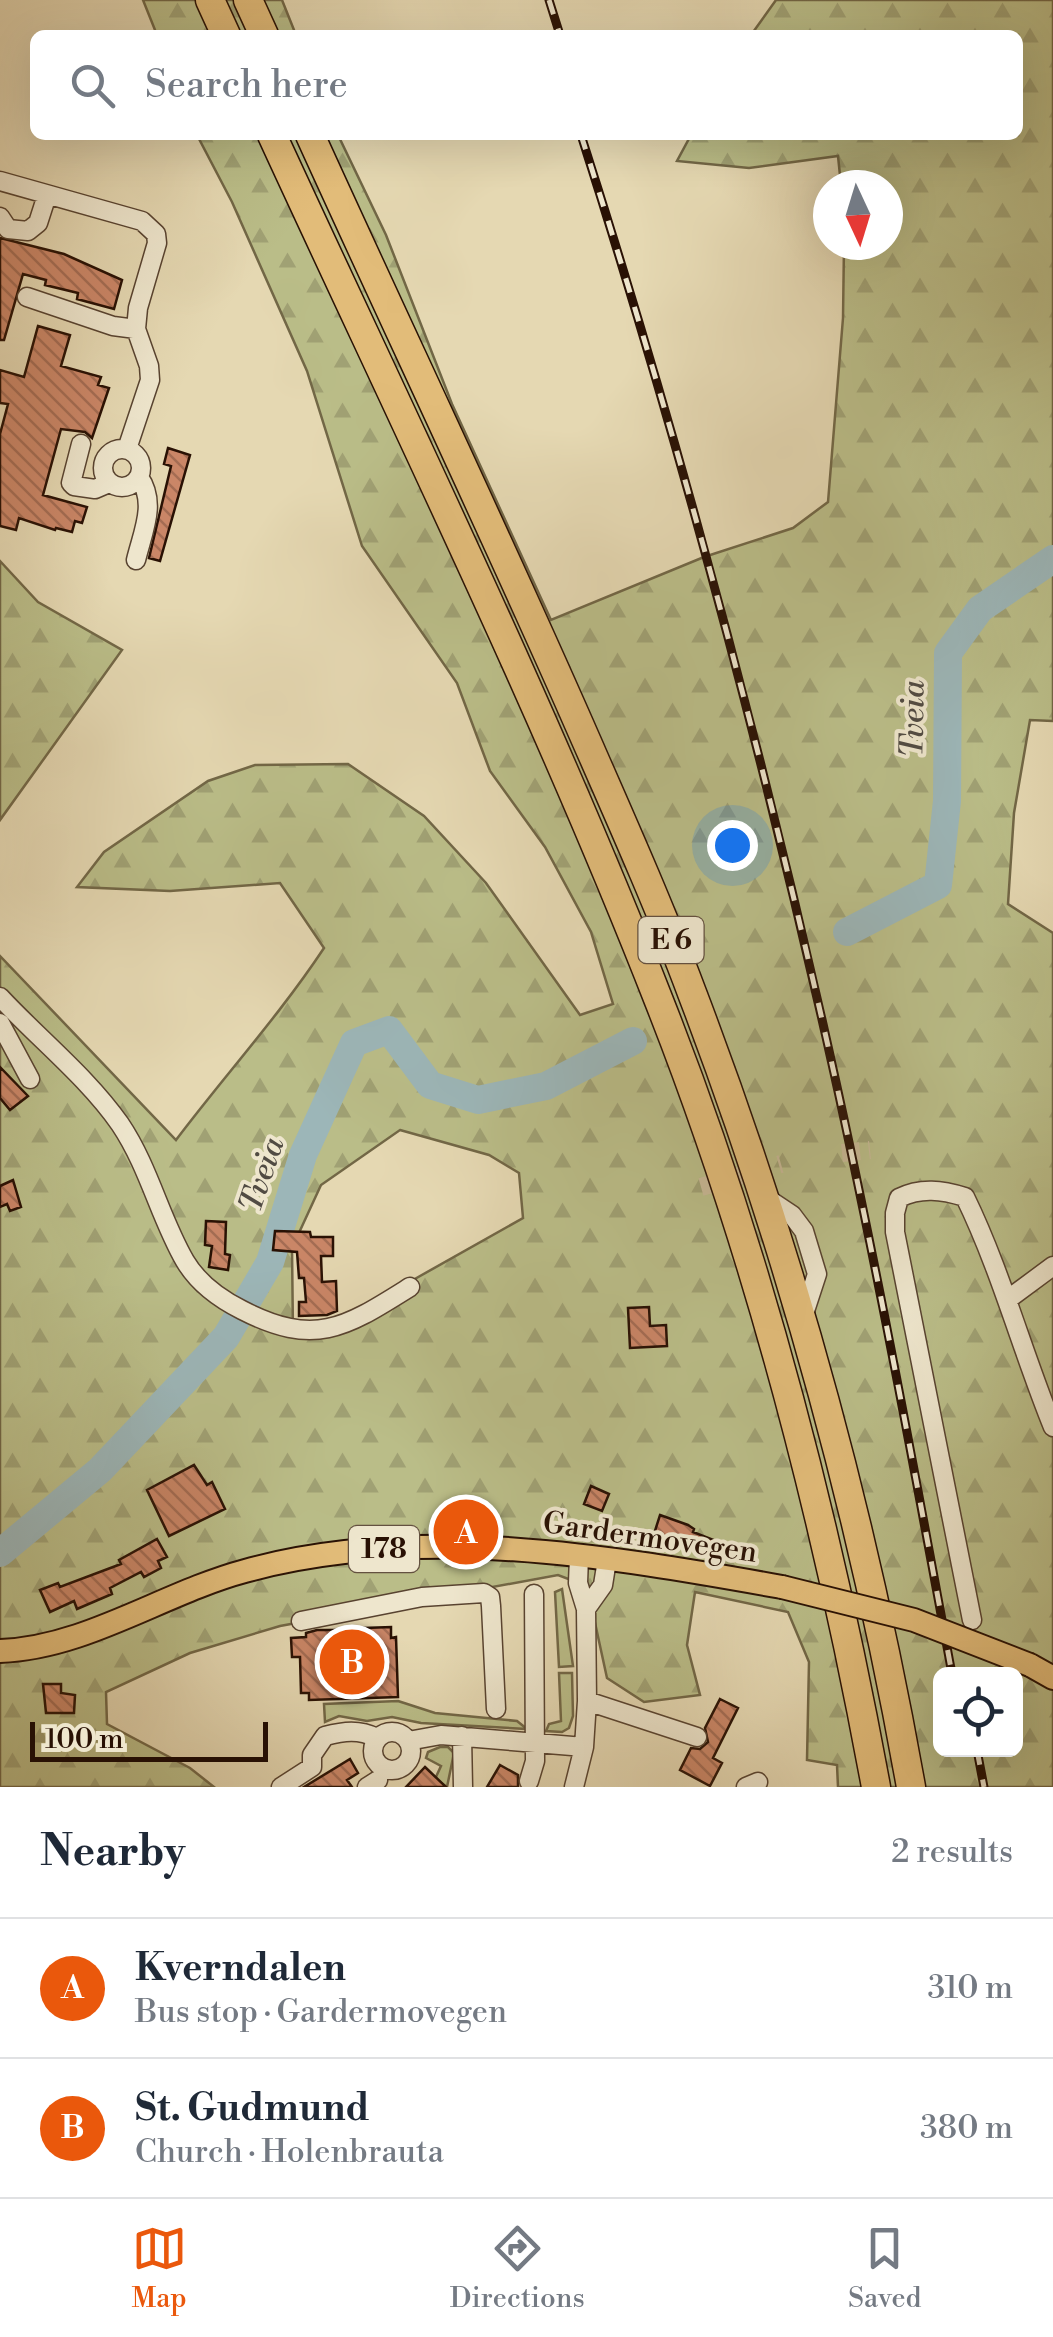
<!DOCTYPE html>
<meta charset="utf-8">
<style>
:root{--surface:#fff;--page:#f2f2f3;--text:#1f2937;--muted:#747a83;--line:#e0e1e3;--accent:#ea580c}
body{margin:0;font-family:"Libre Bodoni",serif;background:var(--page);color:var(--text)}
.controls{position:absolute;right:30px;bottom:30px;display:grid;overflow:hidden;border-radius:15px;box-shadow:0 10px 40px #0002}
.controls button{width:90px;height:90px;display:grid;place-items:center;padding:0;border:0;border-bottom:2px solid var(--line);background:var(--surface);color:var(--text);font:50px sans-serif}
.compass{position:absolute;left:813px;top:170px;width:90px;height:90px;border-radius:50%;background:var(--surface);box-shadow:0 10px 40px #0002;rotate:176deg}
.scale{position:absolute;left:30px;bottom:25px;width:238px;box-sizing:border-box;padding-left:10px;border:5px solid #291104;border-top:0;font-size:28px;line-height:35px;white-space:nowrap;color:#291104;-webkit-text-stroke:8px #eee6cd;paint-order:stroke}
.you{position:absolute;left:732px;top:845px;width:35px;height:35px;margin:-25px;border:8px solid #fff;border-radius:50%;background:#1a73e8;box-shadow:0 0 0 15px #1a73e833}
.badge{display:grid;place-items:center;width:65px;height:65px;border-radius:50%;background:var(--accent);color:#fff;font-size:32px;font-weight:700}
.pin{position:absolute;translate:-50% -50%;border:5px solid #fff;box-shadow:0 2px 10px #0006}
.list{margin:0;padding:0;list-style:none}
h2{display:flex;justify-content:space-between;align-items:center;height:130px;margin:0;padding:0 40px;font-size:42px}
h2 small{font-size:32px;font-weight:400;color:var(--muted)}
.list li{display:grid;grid-template-columns:65px 1fr auto;gap:30px;align-items:center;box-sizing:border-box;height:140px;padding:0 40px;border-top:2px solid var(--line)}
.list b{display:block;font-size:38px;white-space:nowrap}
.list p{margin:0;font-size:32px;white-space:nowrap;color:var(--muted)}
.list em{font-size:32px;font-style:normal;color:var(--muted)}
.icon{flex:none;width:55px;height:55px;fill:none;stroke:currentColor;stroke-width:2;stroke-linecap:round;stroke-linejoin:round}
.map{position:relative;flex:none;width:1053px;height:1787px;overflow:hidden}
.search{position:absolute;background:var(--surface);box-shadow:0 10px 40px #0002;left:30px;right:30px;top:30px;height:110px;display:flex;align-items:center;gap:25px;box-sizing:border-box;padding:0 35px;border-radius:15px;color:var(--muted);font-size:38px}
.sheet{height:410px;background:var(--surface)}
nav{display:flex;justify-content:space-around;align-items:center;box-sizing:border-box;height:140px;border-top:2px solid var(--line);background:var(--surface);font-size:28px;color:var(--muted)}
nav a{display:grid;justify-items:center;gap:5px}
nav .on{color:var(--accent)}
.map>svg:first-child{display:block}
.grass{fill:#babd88;stroke:#726746;stroke-width:2.5}
.forest{fill:url(#forest-firs);stroke:#726746;stroke-width:2.5;fill-rule:evenodd}
.lines{fill:none;stroke-linecap:round;stroke-linejoin:round}
.river{stroke:#9cb6b8;stroke-width:28}
.building{fill:url(#building-back-hatch);stroke:#291104;stroke-width:2.5}
.minor-tunnel{stroke:#c9ba98;stroke-width:18;stroke-dasharray:18 9;stroke-linecap:butt}
.minor-casing{stroke:#584330;stroke-width:21}
.major-casing{stroke:#291104;stroke-width:26}
.highway-casing{stroke:#291104;stroke-width:31}
.minor{stroke:#eee6cd;stroke-width:18}
.major{stroke:#e2bc79;stroke-width:22}
.highway{stroke:#e2bc79;stroke-width:28}
.rail-casing{stroke:#291104;stroke-width:9}
.rail{stroke:#eee6cd;stroke-width:5;stroke-dasharray:15;stroke-linecap:butt}
.major-bridge-casing{stroke:#291104;stroke-width:26;stroke-linecap:butt}
.major-bridge{stroke:#e2bc79;stroke-width:22}
.labels{text-anchor:middle;dominant-baseline:central;stroke-width:8;stroke-linejoin:round;paint-order:stroke}
.shield{fill:#eee6cd;stroke:#645140;stroke-width:2.5}
.shield-label{font-size:28px;font-weight:bold;fill:#291104}
.street-label{font-size:30px;fill:#291104;stroke:#eee6cd}
.water-label{font-size:32px;font-style:italic;fill:#514b43;stroke:#eee6cd}
</style>
<div class="map">
<svg width="1053" height="1787" viewBox="0 0 1053 1787">
<defs>
<pattern id="forest-firs" width="22" height="20" patternUnits="userSpaceOnUse" patternTransform="scale(2.5)"><rect width="22" height="20" fill="#babd88"/><path d="M5 1l3.5 6h-7zM16 11l3.5 6h-7z" fill="#a0a174"/></pattern>
<pattern id="building-back-hatch" width="6" height="6" patternUnits="userSpaceOnUse" patternTransform="scale(2.5)"><rect width="6" height="6" fill="#ca8667"/><path d="M-1 5l2 2M0 0l6 6M5-1l2 2" fill="none" stroke="#a46c53"/></pattern>
</defs>
<rect width="100%" height="100%" fill="#e5d8b2"/>
<filter id="stains"><feTurbulence type="fractalNoise" baseFrequency=".002" numOctaves="4"/><feColorMatrix values="0 0 0 0 .2 0 0 0 0 .09 0 0 0 0 .02 0 0 0 .5 -.17"/></filter>
<radialGradient id="worn" r=".72"><stop offset=".6" stop-color="#630" stop-opacity="0"/><stop offset="1" stop-color="#630" stop-opacity=".3"/></radialGradient>
<!-- grass -->
<path class="grass" d="M 562,1589 L 573,1666 L 559,1667 L 555,1592 Z
M 559,1673 L 572,1673 L 573,1716 L 569,1728 L 562,1732 L 546,1731 L 549,1724 L 561,1721 Z
M 398,1701 L 435,1713 L 517,1721 L 527,1729 L 421,1723 L 392,1717 L 367,1721 L 339,1716 L 325,1722 L 324,1704 Z
M 440,1747 L 448,1747 L 454,1753 L 447,1787 L 435,1779 L 441,1766 L 426,1758 L 428,1752 Z"/>
<!-- forest -->
<path class="forest" d="M 143,0 L 282,0 L 296,35 L 157,35 Z
M 776,0 L 1053,0 L 1053,721 L 1030,720 L 1014,813 L 1008,904 L 1053,933 L 1053,1787 L 838,1787 L 837,1765 L 807,1760 L 809,1662 L 788,1612 L 695,1592 L 687,1645 L 700,1695 L 644,1702 L 607,1678 L 587,1586 L 558,1575 L 280,1626 L 190,1653 L 106,1692 L 107,1724 L 190,1768 L 214,1787 L 0,1787 L 0,956 L 176,1140 C 225,1075 279,1016 324,948 L 280,883 L 170,891 L 77,887 L 104,852 L 208,781 L 255,765 L 348,764 L 424,816 L 486,883 L 580,1015 L 613,1004 L 591,932 L 545,847 L 490,771 L 457,683 L 362,546 L 307,371 L 232,202 L 197,135 L 338,135 L 386,235 L 452,404 L 551,620 L 704,557 L 793,528 L 828,502 L 843,318 L 844,245 L 888,245 L 888,185 L 841,185 L 838,156 L 749,168 L 677,161 L 691,135 L 1018,135 L 1018,35 L 751,35 ZM 400,1130 L 489,1155 L 519,1173 L 523,1218 L 413,1280 L 334,1330 L 293,1334 L 292,1248 L 321,1185 ZM 940,1674 L 1016,1674 L 1016,1750 L 940,1750 Z
M 0,561 L 38,602 L 122,650 L 0,820 Z"/>
<g class="lines">
<!-- river -->
<path class="river" d="M 847,932 L 938,885 L 947,801 L 948,653 L 980,609 L 1053,559
M 0,1553 L 100,1470 L 226,1337 L 270,1262 L 303,1155 L 354,1043 L 389,1030 L 430,1085 L 478,1100 L 546,1086 L 633,1041"/>
</g>
<!-- building -->
<path class="building" d="M 0,238 L 64,254 L 122,280 L 114,309 L 77,299 L 78,293 L 45,285 L 46,280 L 23,274 L 4,340 L 0,340 Z
M 38,326 L 70,335 L 61,366 L 101,377 L 98,385 L 109,388 L 92,438 L 85,432 L 61,429 L 43,495 L 87,507 L 82,523 L 75,521 L 72,532 L 56,528 L 55,530 L 19,518 L 16,530 L 0,526 L 0,434 L 8,404 L 0,403 L 0,370 L 24,377 Z
M 168,448 L 190,455 L 160,561 L 149,558 L 171,466 L 164,464 Z
M 0,1067 L 28,1096 L 10,1110 L 0,1098 Z
M 13,1180 L 21,1207 L 10,1211 L 7,1204 L 0,1207 L 0,1186 Z
M 206,1221 L 226,1222 L 225,1254 L 230,1255 L 228,1270 L 209,1267 L 212,1246 L 205,1245 Z
M 275,1231 L 310,1232 L 311,1237 L 333,1237 L 333,1256 L 321,1256 L 322,1282 L 336,1281 L 337,1311 L 327,1315 L 299,1316 L 299,1302 L 306,1302 L 304,1278 L 299,1278 L 297,1252 L 273,1250 Z
M 649,1307 L 650,1326 L 666,1325 L 667,1346 L 630,1348 L 628,1308 Z
M 194,1465 L 207,1485 L 212,1482 L 225,1509 L 169,1536 L 147,1490 Z
M 591,1486 L 609,1494 L 602,1511 L 584,1504 Z
M 660,1515 L 688,1525 L 694,1529 L 693,1532 L 716,1541 L 712,1554 L 654,1534 Z
M 157,1539 L 167,1557 L 158,1561 L 161,1568 L 144,1577 L 141,1572 L 110,1588 L 112,1594 L 77,1609 L 74,1601 L 50,1612 L 40,1590 L 58,1583 L 60,1587 L 121,1564 L 119,1560 Z
M 391,1627 L 391,1638 L 396,1637 L 398,1697 L 309,1700 L 309,1693 L 301,1693 L 300,1657 L 292,1657 L 291,1638 L 306,1637 L 306,1633 L 317,1630 L 338,1630 L 339,1658 L 365,1657 L 364,1628 Z
M 43,1684 L 61,1684 L 61,1693 L 75,1695 L 74,1713 L 46,1713 Z
M 720,1699 L 738,1708 L 713,1758 L 722,1763 L 710,1786 L 680,1770 L 691,1748 L 700,1749 L 708,1742 L 705,1728 Z
M 350,1759 L 358,1773 L 347,1780 L 352,1787 L 304,1787 Z
M 500,1765 L 518,1775 L 518,1787 L 487,1787 Z
M 425,1767 L 446,1787 L 406,1787 Z"/>
<g class="lines">
<!-- minor-tunnel -->
<path class="minor-tunnel" d="M 842,1153 L 870,1150
M 701,1187 L 781,1164"/>
<defs>
<path id="minor" d="M 0,181 L 142,221 L 156,234 L 157,243 L 138,308 L 136,329 L 149,366 L 150,380 L 127,449
M 0,217 L 8,229 L 28,231 L 38,223 L 47,195
M 27,297 L 113,326 L 136,329
M 81,444 L 71,483 L 74,486 L 95,489 L 109,483
M103 468a19 19 0 1 1 38 0a19 19 0 1 1-38 0Z
M 136,560 C 143,531 157,503 139,477
M 0,997 C 39,1039 87,1077 120,1124 C 149,1167 160,1218 185,1261 C 198,1283 220,1299 242,1310 C 316,1348 346,1327 410,1287
M 0,1023 L 30,1079
M 762,1195 L 792,1215 L 804,1231 L 817,1274 L 802,1320
M 1007,1300 L 1053,1266
M 586,1609 L 603,1585 L 607,1560
M 972,1620 L 895,1232 L 895,1213 L 899,1198 C 921,1187 942,1190 965,1197 C 1001,1271 1022,1351 1053,1427
M 301,1621 L 422,1597 L 484,1593 L 490,1597 L 491,1606 L 496,1709
M 587,1701 L 697,1737
M373 1751a19 19 0 1 1 38 0a19 19 0 1 1-38 0Z
M 462,1736 L 463,1787
M 408,1741 L 441,1735 L 584,1747
M 529,1781 L 535,1761 L 534,1594
M 281,1787 L 312,1767 L 312,1755 L 325,1736 C 344,1731 359,1729 377,1738
M 367,1787 L 378,1780
M 574,1787 L 584,1747 L 587,1701 L 586,1609 L 578,1583 L 579,1557
M 746,1787 L 758,1782"/>
<path id="major" d="M 0,1651 C 86,1648 163,1593 245,1571 C 419,1523 608,1556 782,1587
M 1030,1665 L 1053,1678"/>
<path id="highway" d="M 210,0 L 226,35
M 248,0 L 264,35
M 272,135 C 404,422 544,707 659,1001 C 759,1254 827,1521 876,1787
M 310,135 C 399,331 492,526 579,724 C 618,813 658,902 692,993 C 790,1250 863,1517 911,1787"/>
</defs>
<!-- minor casing -->
<use href="#minor" class="minor-casing"/>
<!-- major casing -->
<use href="#major" class="major-casing"/>
<!-- highway casing -->
<use href="#highway" class="highway-casing"/>
<!-- minor -->
<use href="#minor" class="minor"/>
<!-- major -->
<use href="#major" class="major"/>
<!-- highway -->
<use href="#highway" class="highway"/>
<defs>
<path id="rail" d="M 549,0 L 560,35
M 581,135 C 680,444 764,757 834,1073 C 878,1272 915,1473 952,1674
M 977,1750 L 984,1787"/>
</defs>
<!-- rail casing -->
<use href="#rail" class="rail-casing"/>
<!-- rail -->
<use href="#rail" class="rail"/>
<defs>
<path id="major-bridge" d="M 782,1587 L 914,1620 L 1030,1665"/>
</defs>
<!-- major-bridge casing -->
<use href="#major-bridge" class="major-bridge-casing"/>
<!-- major-bridge -->
<use href="#major-bridge" class="major-bridge"/>
</g>
<g class="labels">
<!-- shield labels -->
<g class="shield">
<rect x="638.5" y="917" width="65" height="46" rx="8"/>
<rect x="349" y="1526" width="70" height="46" rx="8"/>
</g>
<g class="shield-label">
<text x="671" y="940">E 6</text>
<text x="384" y="1549">178</text>
</g>
<!-- street labels -->
<g class="street-label">
<text transform="translate(650 1538) rotate(8)">Gardermovegen</text>
</g>
<!-- water labels -->
<g class="water-label">
<text transform="translate(913 719) rotate(-89)">Tveia</text>
<text transform="translate(262 1175) rotate(-71)">Tveia</text>
</g>
</g>
<rect width="100%" height="100%" filter="url(#stains)"/>
<rect width="100%" height="100%" fill="url(#worn)"/>
</svg>
<div class="controls">
<button><svg class="icon" aria-label="locate" viewBox="0 0 24 24"><circle cx="12" cy="12" r="6"/><path d="M12 2v4M12 18v4M2 12h4M18 12h4"/></svg></button>
</div>
<svg class="compass" viewBox="-18 -18 36 36"><path d="M0-13l5 13h-10z" fill="#e53935"/><path d="M0 13l5-13h-10z" fill="#747a83"/></svg>
<div class="scale">100 m</div>
<div class="you"></div>
<div class="pin badge" style="left:466px;top:1532px">A</div>
<div class="pin badge" style="left:352px;top:1662px">B</div>
<div class="search"><svg class="icon" aria-label="search" viewBox="0 0 24 24"><circle cx="10" cy="10" r="6"/><path d="M15 15l6 6"/></svg>Search here</div>
</div>
<section class="sheet">
<h2>Nearby<small>2 results</small></h2>
<ul class="list">
<li><span class="badge">A</span><div><b>Kverndalen</b><p>Bus stop · Gardermovegen</p></div><em>310 m</em></li>
<li><span class="badge">B</span><div><b>St. Gudmund</b><p>Church · Holenbrauta</p></div><em>380 m</em></li>
</ul>
</section>
<nav>
<a class="on"><svg class="icon" aria-label="map" viewBox="0 0 24 24"><path d="M3 6l6-2 6 2 6-2v14l-6 2-6-2-6 2zM9 4v14M15 6v14"/></svg>Map</a>
<a><svg class="icon" aria-label="directions" viewBox="0 0 24 24"><path d="M12 3l9 9-9 9-9-9zM9 14v-3h6M13 9l2 2-2 2"/></svg>Directions</a>
<a><svg class="icon" aria-label="saved" viewBox="0 0 24 24"><path d="M7 4h10v16l-5-4-5 4z"/></svg>Saved</a>
</nav>
